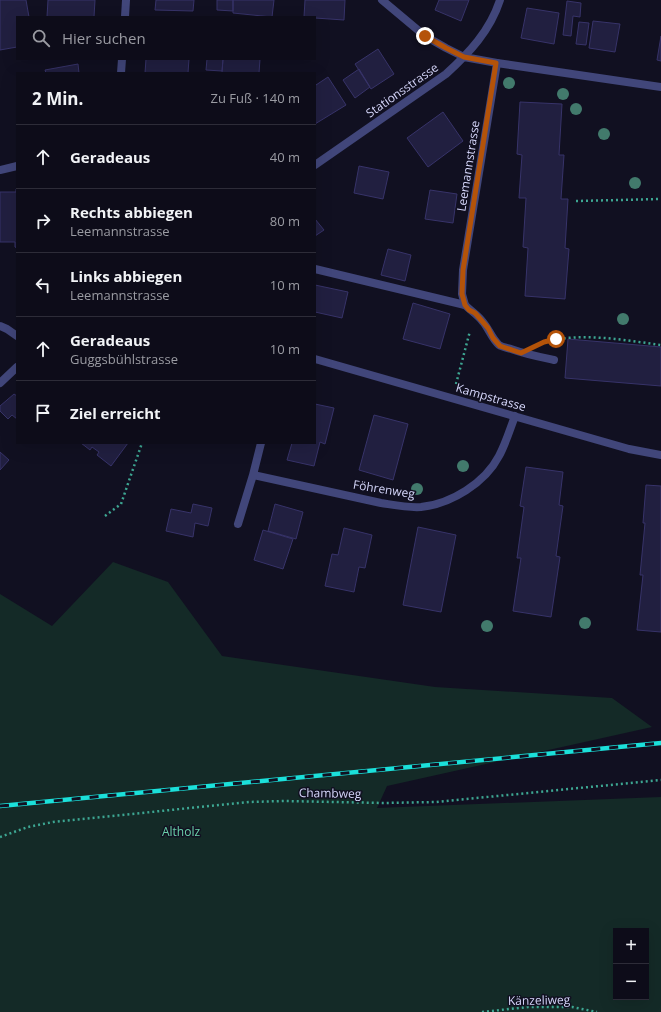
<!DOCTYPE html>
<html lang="de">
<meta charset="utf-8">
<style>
body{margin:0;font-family:"Open Sans",sans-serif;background:#1b1a26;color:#f1f3f6}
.controls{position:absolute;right:12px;bottom:12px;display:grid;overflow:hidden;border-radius:0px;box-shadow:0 4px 16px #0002}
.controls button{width:36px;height:36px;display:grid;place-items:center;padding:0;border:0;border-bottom:1px solid #2d2c38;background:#0d0c19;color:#f1f3f6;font:20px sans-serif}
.stop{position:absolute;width:12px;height:12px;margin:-9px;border:3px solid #b45309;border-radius:50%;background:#fff}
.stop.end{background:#b45309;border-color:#fff;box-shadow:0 1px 4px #0008}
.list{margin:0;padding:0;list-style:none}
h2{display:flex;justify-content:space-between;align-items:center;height:52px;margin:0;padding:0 16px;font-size:17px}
h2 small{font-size:13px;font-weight:400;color:#9a9ba2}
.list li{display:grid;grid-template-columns:26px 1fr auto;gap:12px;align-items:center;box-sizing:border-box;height:64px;padding:0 16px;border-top:1px solid #2d2c38}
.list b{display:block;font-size:15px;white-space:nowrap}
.list p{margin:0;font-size:13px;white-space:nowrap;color:#9a9ba2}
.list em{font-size:13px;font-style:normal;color:#9a9ba2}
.icon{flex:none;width:22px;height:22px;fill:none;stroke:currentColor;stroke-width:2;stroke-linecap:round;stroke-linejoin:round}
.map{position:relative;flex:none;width:661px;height:1012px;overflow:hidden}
.search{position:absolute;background:#0d0c19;box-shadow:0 4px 16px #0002;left:16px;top:16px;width:300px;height:44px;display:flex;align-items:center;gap:10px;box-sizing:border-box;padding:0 14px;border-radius:0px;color:#9a9ba2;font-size:15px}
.panel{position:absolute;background:#0d0c19;box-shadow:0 4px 16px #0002;left:16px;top:72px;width:300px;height:372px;border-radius:0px}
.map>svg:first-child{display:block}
.green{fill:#142a27;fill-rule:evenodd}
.building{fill:#211f40;stroke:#373369}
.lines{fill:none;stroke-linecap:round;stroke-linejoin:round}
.path{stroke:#3da692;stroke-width:2.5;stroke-dasharray:2 3;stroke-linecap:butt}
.lane{stroke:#41467a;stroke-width:8}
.street{stroke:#41467a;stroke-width:8}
.rail-casing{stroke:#1be0da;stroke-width:4.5}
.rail{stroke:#111021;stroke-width:3;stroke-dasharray:9;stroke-linecap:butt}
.tree{fill:#427a6c}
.route{stroke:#b45309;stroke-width:5}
.labels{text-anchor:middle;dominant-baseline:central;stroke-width:3;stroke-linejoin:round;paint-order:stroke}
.street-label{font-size:12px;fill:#d5d6fa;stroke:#111021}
.park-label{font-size:12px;fill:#6ad1aa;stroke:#111021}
</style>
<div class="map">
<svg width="661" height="1012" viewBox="0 0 661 1012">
<rect width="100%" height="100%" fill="#111021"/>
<path class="green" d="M 113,562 L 168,582 L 222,656 L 435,687 L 612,698 L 652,727 L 387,786 L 377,808 L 661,797 L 661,1012 L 0,1012 L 0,594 L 52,626 ZM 616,931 L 646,931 L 646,997 L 616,997 Z"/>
<path class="building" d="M 0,0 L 26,0 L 29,17 L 17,17 L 17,47 L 0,50 Z
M 48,0 L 95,0 L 94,17 L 47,17 Z
M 156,0 L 194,0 L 193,11 L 155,10 Z
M 217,0 L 233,0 L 233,11 L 217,10 Z
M 233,0 L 274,0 L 272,17 L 233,13 Z
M 305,0 L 345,0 L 344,20 L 315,18 L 315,17 L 304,17 Z
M 439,0 L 469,0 L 461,21 L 435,10 Z
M 567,1 L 581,3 L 580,17 L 573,16 L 571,36 L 563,35 Z
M 527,8 L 559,13 L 554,44 L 521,38 Z
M 593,21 L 620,24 L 615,52 L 589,48 Z
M 579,22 L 589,23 L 586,45 L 576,44 Z
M 661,36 L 661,61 L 657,60 Z
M 378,49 L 394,74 L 371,89 L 355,64 Z
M 146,59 L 189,59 L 188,73 L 145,73 Z
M 207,59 L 223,59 L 222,71 L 206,70 Z
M 223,59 L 260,59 L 259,73 L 222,73 Z
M 78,64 L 79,73 L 46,73 L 45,70 Z
M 359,69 L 370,87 L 355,98 L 343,80 Z
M 328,77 L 346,105 L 315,124 L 315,83 L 316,85 Z
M 520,102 L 562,104 L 559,155 L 564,155 L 561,199 L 568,199 L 565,248 L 569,249 L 565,299 L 525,296 L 528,248 L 523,247 L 526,198 L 519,198 L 522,155 L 517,154 Z
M 443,112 L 463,141 L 428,167 L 407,138 Z
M 359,166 L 389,172 L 383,199 L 354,193 Z
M 16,189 L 17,189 L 17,248 L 15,247 L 15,242 L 0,242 L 0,192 L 16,192 Z
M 430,190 L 457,194 L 453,223 L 425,219 Z
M 315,219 L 324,230 L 315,236 Z
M 388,249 L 411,255 L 405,281 L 381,275 Z
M 315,285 L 348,292 L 342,318 L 315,312 Z
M 413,303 L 450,314 L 440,349 L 403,339 Z
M 568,339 L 661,347 L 661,386 L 565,378 Z
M 14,394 L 17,396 L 17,419 L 12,415 L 8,419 L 0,411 L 0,406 Z
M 315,404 L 334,408 L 325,444 L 320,442 L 314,466 L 287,460 L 292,443 L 315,443 Z
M 374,415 L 408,424 L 393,480 L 359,470 Z
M 81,443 L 128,443 L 111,466 L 97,455 L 99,452 L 92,447 L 90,450 Z
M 0,452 L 9,460 L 0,470 Z
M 526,467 L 563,472 L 559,505 L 563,506 L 556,556 L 560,557 L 551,617 L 513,611 L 521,558 L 517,558 L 524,507 L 520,506 Z
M 646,485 L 661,486 L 661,632 L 637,630 L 643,575 L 640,575 L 645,523 L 643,523 Z
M 193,504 L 212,508 L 208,526 L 195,523 L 193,537 L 166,531 L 171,509 L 191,513 Z
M 275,504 L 303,512 L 296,539 L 268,531 Z
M 418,527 L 456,535 L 441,612 L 403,605 Z
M 344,528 L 372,535 L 365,568 L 359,567 L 354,592 L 325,586 L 332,554 L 338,555 Z
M 263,530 L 293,539 L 283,569 L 254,560 Z"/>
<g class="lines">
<path class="path" d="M 576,201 L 661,199
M 544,342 C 582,332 623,340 661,345
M 456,384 L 470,331
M 105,516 L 121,504 L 142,443
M 0,837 L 28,827 L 53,822 L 249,802 L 285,801 L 383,803 L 436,802 L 661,780
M 482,1012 L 528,1007 L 572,1007 L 597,1012"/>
<path class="lane" d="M 497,63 L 661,87
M 0,170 L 17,166
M 315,269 L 465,305 C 471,311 478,315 483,322 C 489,329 492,339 499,345 C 502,347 508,348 511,349 C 525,354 540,357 554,360"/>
<path class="street" d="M 382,0 L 425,36 L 446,48 L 464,57 L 497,63 L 463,270 L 462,294 L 465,305
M 125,17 L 126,0
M 121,73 L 122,59
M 315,165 L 446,74 C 469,53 490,31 500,0
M 0,326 L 7,329 L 17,336
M 315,359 L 629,449 L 661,455
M 0,383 L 17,367
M 253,475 L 261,443
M 238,524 L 253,475 L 381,503 C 394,505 408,508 421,507 C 451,504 485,483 499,456 C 506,443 510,429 515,416"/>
<g class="rail-casing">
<path id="rail" d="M 0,806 L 661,743"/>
</g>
<use href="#rail" class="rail"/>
</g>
<g class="tree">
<circle cx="509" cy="83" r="6"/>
<circle cx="563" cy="94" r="6"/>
<circle cx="576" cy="109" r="6"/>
<circle cx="604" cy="134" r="6"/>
<circle cx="635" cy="183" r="6"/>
<circle cx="623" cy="319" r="6"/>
<circle cx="463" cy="466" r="6"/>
<circle cx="417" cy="489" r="6"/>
<circle cx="585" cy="623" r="6"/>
<circle cx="487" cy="626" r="6"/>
</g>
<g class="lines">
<path class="route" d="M 425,36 L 446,48 L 464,57 L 496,63 L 463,270 L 462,294 L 465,305 L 469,310 L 475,313 L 482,321 L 488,328 L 493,338 L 500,346 L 521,353 L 544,342 L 556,339"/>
</g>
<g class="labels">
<g class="street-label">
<text transform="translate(402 90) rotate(-35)">Stationsstrasse</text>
<text transform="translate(468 166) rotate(-81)">Leemannstrasse</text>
<text transform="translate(491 397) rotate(16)">Kampstrasse</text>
<text transform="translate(384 489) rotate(9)">Föhrenweg</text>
<text transform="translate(330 793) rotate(1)">Chambweg</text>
<text transform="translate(539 1000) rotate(-1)">Känzeliweg</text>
</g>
<g class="park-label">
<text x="181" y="831">Altholz</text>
</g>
</g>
</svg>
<div class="controls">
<button>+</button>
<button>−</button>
</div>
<div class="stop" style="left:556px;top:339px"></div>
<div class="stop end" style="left:425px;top:36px"></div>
<div class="search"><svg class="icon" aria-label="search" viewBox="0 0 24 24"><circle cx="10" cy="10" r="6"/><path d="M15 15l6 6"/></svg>Hier suchen</div>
<section class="panel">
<h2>2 Min.<small>Zu Fuß · 140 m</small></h2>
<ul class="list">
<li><svg class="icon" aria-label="ahead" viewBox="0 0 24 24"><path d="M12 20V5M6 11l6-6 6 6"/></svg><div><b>Geradeaus</b></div><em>40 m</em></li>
<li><svg class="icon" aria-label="right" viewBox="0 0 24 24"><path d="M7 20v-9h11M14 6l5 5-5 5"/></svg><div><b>Rechts abbiegen</b><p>Leemannstrasse</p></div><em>80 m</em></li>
<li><svg class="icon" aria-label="left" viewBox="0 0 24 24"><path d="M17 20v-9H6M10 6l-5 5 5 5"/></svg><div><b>Links abbiegen</b><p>Leemannstrasse</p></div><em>10 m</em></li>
<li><svg class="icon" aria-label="ahead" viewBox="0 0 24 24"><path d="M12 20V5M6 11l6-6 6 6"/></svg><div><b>Geradeaus</b><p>Guggsbühlstrasse</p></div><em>10 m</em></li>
<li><svg class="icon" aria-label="arrive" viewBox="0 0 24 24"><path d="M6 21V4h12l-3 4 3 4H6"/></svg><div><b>Ziel erreicht</b></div></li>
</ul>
</section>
</div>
